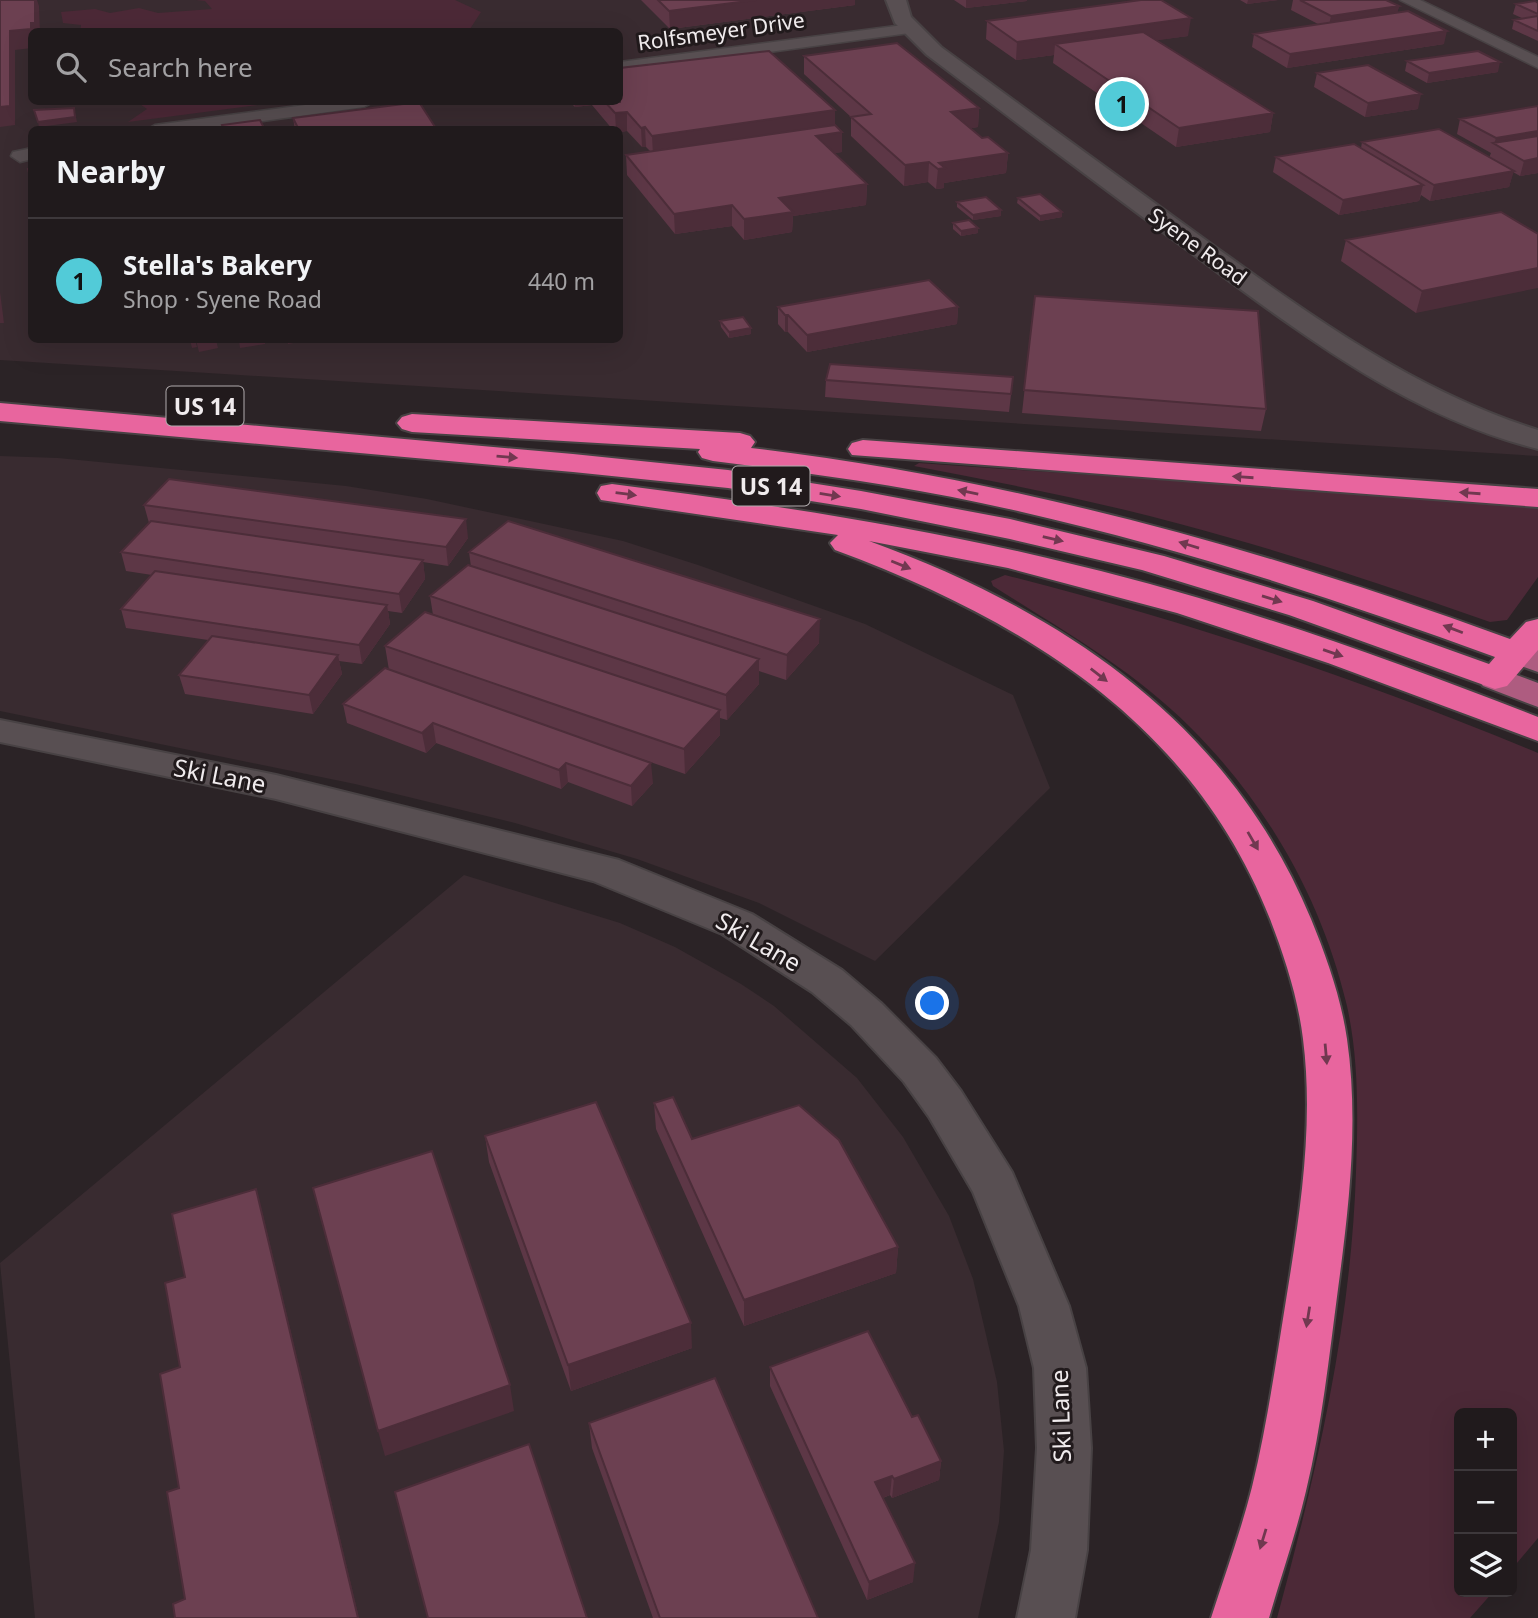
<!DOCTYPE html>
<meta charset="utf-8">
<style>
body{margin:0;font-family:"Noto Sans",sans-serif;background:#282325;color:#f1f3f6}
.controls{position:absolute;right:21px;bottom:21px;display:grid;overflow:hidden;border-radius:10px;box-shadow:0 7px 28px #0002}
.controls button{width:63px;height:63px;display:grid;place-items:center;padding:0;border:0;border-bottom:2px solid #3d383b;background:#201a1c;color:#f1f3f6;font:35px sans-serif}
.you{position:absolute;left:933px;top:1004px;width:24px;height:24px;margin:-18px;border:5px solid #fff;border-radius:50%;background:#1a73e8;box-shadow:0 0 0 10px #1a73e833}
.badge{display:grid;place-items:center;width:46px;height:46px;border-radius:50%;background:#52cbd8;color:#111;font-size:23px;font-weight:700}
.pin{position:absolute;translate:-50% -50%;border:4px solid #fff;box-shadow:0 2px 7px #0006}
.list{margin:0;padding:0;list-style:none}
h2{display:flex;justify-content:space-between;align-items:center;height:91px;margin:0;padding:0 28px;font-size:30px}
h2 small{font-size:23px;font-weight:400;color:#a2a1a3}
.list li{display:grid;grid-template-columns:46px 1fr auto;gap:21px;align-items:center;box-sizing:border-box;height:126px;padding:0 28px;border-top:2px solid #3d383b}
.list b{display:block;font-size:26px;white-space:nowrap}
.list p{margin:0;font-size:23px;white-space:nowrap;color:#a2a1a3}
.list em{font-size:23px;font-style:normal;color:#a2a1a3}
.icon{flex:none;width:38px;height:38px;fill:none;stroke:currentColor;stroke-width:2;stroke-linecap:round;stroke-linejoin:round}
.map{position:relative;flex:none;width:1538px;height:1618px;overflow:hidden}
.search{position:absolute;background:#201a1c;box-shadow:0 7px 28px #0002;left:28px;top:28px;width:595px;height:77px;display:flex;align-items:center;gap:18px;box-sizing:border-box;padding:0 24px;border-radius:10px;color:#a2a1a3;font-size:26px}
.panel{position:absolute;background:#201a1c;box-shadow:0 7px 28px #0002;left:28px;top:126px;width:595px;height:217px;border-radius:10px}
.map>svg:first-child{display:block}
.built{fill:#392b30;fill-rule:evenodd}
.green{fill:#4c2937}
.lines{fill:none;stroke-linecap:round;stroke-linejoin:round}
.street-casing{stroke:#484244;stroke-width:3}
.secondary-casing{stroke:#484244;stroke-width:4}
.primary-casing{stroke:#484244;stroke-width:4}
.highway-casing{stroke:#484244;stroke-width:4}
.street{fill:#584f52;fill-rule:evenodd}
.secondary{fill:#584f52;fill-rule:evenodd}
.primary{fill:#ae5c80;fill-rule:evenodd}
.highway{fill:#e8659e;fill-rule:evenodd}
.wall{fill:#5d3746}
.shaded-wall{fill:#4c2d39}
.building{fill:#6c4051;stroke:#4c2d39;stroke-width:2}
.oneway{fill:#713850}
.labels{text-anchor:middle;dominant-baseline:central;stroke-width:6;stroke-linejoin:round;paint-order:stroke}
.far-street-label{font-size:21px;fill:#f0ebed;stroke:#211a1c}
.shield{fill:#211a1c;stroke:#b2acae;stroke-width:2}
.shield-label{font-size:23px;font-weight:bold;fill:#f0ebed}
.street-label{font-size:24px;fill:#f0ebed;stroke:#211a1c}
</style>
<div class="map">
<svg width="1538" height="1618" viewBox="0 0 1538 1618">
<rect width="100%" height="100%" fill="#2b2326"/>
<path class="built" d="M 0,0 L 1538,0 L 1538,456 L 0,360 ZM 32,32 L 620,32 L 620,102 L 32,102 ZM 32,130 L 620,130 L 620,340 L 32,340 Z
M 0,456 L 58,458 L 346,486 L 427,499 L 623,541 L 698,565 L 865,624 L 1013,695 L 1050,788 L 875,961 L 759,903 L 637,859 L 515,823 L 355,784 L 0,711 Z
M 464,875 L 620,923 L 675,947 L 741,984 L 774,1006 L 857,1078 L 903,1137 L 949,1216 L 973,1279 L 997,1382 L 1004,1451 L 999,1522 L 978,1618 L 35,1618 L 0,1263 Z"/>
<path class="green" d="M 196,0 L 455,0 L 481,12 L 468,32 L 80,32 L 81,25 L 63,23 L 61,12 L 95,9 L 110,13 L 139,8 L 158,13 L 212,9 L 205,1 Z
M 137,102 L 281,102 L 128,122 L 147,109 Z
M 919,463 L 1538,506 L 1538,577 L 1507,620 L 1490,622 C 1388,586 1285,552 1180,524 C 1092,500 1003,483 914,466 Z
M 1005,575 C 1188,621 1364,681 1538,753 L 1538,1538 L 1512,1569 L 1512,1413 L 1459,1413 L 1459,1592 L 1493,1592 L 1470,1618 L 1277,1618 C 1317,1471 1351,1325 1356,1172 C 1358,1117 1359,1060 1347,1006 C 1322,900 1268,805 1191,728 C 1131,668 1063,631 993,586 L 991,581 Z"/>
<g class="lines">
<g class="street-casing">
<path id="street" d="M 1400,0 L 1420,0 L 1538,57 L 1538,68 Z
M 911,24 L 917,26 L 919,29 L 917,32 L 620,72 L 620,62 Z
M 328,102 L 373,102 L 364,107 L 199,130 L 146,130 L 155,125 Z
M 32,148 L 32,159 L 20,162 L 11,156 L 13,152 Z"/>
</g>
<g class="secondary-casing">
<path id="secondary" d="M 886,0 L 906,0 L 911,17 L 941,47 C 1028,111 1116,175 1203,238 C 1308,314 1413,391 1538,430 L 1538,449 C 1405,416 1294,328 1186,249 C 1099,185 1013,120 927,55 L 895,23 Z
M 0,720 L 276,775 L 619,860 L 752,914 L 842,970 L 881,1003 L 936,1058 L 961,1091 L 1012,1172 L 1069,1306 L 1086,1368 L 1091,1448 L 1087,1550 L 1075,1618 L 1017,1618 L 1031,1550 L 1037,1448 L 1034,1368 L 1019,1306 L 973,1192 L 929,1117 L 904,1082 L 851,1025 L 812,992 L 722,934 L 593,881 L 276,799 L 0,742 Z"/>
</g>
<g class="primary-casing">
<path id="primary" d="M 1516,643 L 1538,650 L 1538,672 L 1504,660 L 1499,653 L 1504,646 Z
M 1495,667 L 1538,683 L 1538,707 L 1483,686 L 1477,678 L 1483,670 Z"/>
</g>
<g class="highway-casing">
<path id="highway" d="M 0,403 L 573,454 L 728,470 L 861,491 L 1010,519 L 1164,556 L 1313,601 L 1489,664 L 1495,657 C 1340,600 1183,549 1022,512 C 920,488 817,474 713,461 L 702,458 L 698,452 L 700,449 L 412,432 L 402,429 L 397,423 L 402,417 L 412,414 L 740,433 L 750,436 L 755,442 L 751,448 C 1012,479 1264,549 1510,639 L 1526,622 L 1538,619 L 1538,650 L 1507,686 L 1495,689 L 1289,615 L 1142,570 L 1010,539 L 861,509 L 728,488 L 573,472 L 0,421 Z
M 863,440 L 1538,489 L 1538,507 L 852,455 L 848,449 L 852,443 Z
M 612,484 C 768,504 923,527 1076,565 C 1234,603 1387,658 1538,717 L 1538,741 L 1328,663 L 1177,613 L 1008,568 L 869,541 C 1062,611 1230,723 1311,919 C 1327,958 1341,998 1347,1039 C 1359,1122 1349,1207 1338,1289 C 1329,1357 1322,1425 1306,1491 C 1296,1534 1281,1576 1269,1618 L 1211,1618 C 1225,1574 1241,1531 1252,1487 C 1267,1425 1276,1362 1286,1300 C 1300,1214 1314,1125 1303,1039 C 1298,998 1285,958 1270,919 C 1193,723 1024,620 835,550 L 830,543 L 838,535 L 601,500 L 597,493 L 601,486 Z"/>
</g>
<use href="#street" class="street"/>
<use href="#secondary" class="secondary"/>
<use href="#primary" class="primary"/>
<use href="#highway" class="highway"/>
</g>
<path class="wall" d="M 641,0 L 855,0 L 855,5 L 670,29 Z
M 954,0 L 1027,0 L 1027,1 L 966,8 Z
M 1240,0 L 1278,0 L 1247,4 Z
M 1293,0 L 1386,0 L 1399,6 L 1397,13 L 1444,44 L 1287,68 L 1252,47 L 1254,34 L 1318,24 L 1291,10 Z
M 1538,3 L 1538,41 L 1512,29 L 1514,20 L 1524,19 L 1513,14 L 1516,4 Z
M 987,21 L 1188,36 L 1156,40 L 1273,113 L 1270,132 L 1176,147 L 1053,63 L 1054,55 L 1016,60 L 986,39 Z
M 804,56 L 979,108 L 978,127 L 971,128 L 982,138 L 1008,153 L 1006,173 L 944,183 L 944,188 L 936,189 L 928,182 L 904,186 L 851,136 L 851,117 L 804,74 Z
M 1407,61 L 1498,72 L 1427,83 L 1405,71 Z
M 1317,73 L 1418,109 L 1365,117 L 1314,87 Z
M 570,102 L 620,102 L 835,125 L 842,152 L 834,153 L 867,184 L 866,205 L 793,216 L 792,232 L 744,240 L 732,226 L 675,234 L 627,175 L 626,155 L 650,151 L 646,147 L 642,147 L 627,131 L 620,132 L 620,130 L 613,130 L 592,105 L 575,107 Z
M 1538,106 L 1538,173 L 1520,176 L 1513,172 L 1509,187 L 1430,201 L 1421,195 L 1419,201 L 1339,215 L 1273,172 L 1276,157 L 1361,148 L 1362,142 L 1489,158 L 1491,153 L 1457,134 L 1460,119 Z
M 293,118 L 437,130 L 295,130 Z
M 1018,198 L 1062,217 L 1040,221 L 1017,203 Z
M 957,202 L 1001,210 L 1001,216 L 973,220 L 957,207 Z
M 953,223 L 978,233 L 961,236 L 953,229 Z
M 1538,234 L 1416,313 L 1341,261 L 1346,240 Z
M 1035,296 L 1266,409 L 1261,431 L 1022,413 Z
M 778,307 L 958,307 L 957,324 L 807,352 L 788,332 L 785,332 L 778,324 Z
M 720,321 L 751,334 L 729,338 L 721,327 Z
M 1013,377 L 1009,412 L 825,397 L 826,380 Z
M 144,505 L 468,538 L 448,566 L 423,562 L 425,579 L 402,613 L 388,611 L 390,624 L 362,664 L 339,661 L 342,674 L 313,714 L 185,694 L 179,675 L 208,640 L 126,628 L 121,609 L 152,575 L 126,571 L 121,552 L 149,523 Z
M 469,552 L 819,643 L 786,680 L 759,671 L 759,684 L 727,720 L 720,718 L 720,735 L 685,774 L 546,726 L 653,783 L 632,806 L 568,782 L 561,789 L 436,743 L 426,753 L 347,723 L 343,704 L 389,670 L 385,646 L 433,615 L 430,596 L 471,567 Z
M 654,1103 L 692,1139 L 898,1247 L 896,1273 L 744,1326 L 656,1129 Z
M 485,1136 L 692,1348 L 571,1391 L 489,1162 Z
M 770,1367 L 912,1417 L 941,1461 L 939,1480 L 892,1498 L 890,1495 L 883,1498 L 913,1582 L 867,1600 L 770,1386 Z
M 589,1423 L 818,1618 L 653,1618 L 592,1448 Z"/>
<path class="shaded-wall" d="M 35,0 L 37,0 L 39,6 L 40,32 L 32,32 L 32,48 L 15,50 L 15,125 L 0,127 L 0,130 L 0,107 L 10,31 L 31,23 Z
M 756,0 L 855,0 L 855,5 L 670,29 L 669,11 Z
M 966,0 L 1027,0 L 1027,1 L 966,8 Z
M 1248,0 L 1278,0 L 1247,4 Z
M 1399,6 L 1396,20 L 1328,30 L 1331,16 Z
M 1191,18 L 1188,36 L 1067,53 L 1055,44 L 1054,55 L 1016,60 L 1017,42 Z
M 1447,31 L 1444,44 L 1287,68 L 1290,54 Z
M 1500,62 L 1498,72 L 1427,83 L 1429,73 Z
M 1421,94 L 1418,109 L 1365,117 L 1368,103 Z
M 574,102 L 592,102 L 592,105 L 575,107 Z
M 74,108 L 77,122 L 39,127 L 38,122 Z
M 979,108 L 978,127 L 950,132 L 951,112 Z
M 835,110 L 835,129 L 653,155 L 652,136 Z
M 627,112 L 627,131 L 620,132 L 620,130 L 616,130 L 615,113 Z
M 1273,113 L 1270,132 L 1176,147 L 1179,128 Z
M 645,127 L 646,147 L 642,147 L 641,128 Z
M 1538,131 L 1538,145 L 1494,144 L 1496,138 Z
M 842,132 L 842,152 L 816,156 L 816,136 Z
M 1008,153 L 1006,173 L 944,183 L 944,188 L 936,189 L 938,169 L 939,163 Z
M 1538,158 L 1538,173 L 1520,176 L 1524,161 Z
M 929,162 L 928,182 L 904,186 L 905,165 Z
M 1514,171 L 1509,187 L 1430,201 L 1434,185 Z
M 867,184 L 866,205 L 793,216 L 792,232 L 744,240 L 744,219 L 779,198 Z
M 1423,185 L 1419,201 L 1339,215 L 1343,200 Z
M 732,205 L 732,226 L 675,234 L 674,214 Z
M 1001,210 L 1001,216 L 973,220 L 973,215 Z
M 1062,212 L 1062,217 L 1040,221 L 1040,216 Z
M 978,228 L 978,233 L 961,236 L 961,231 Z
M 1538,268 L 1538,288 L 1416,313 L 1422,291 Z
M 0,292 L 4,323 L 0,323 Z
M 958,307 L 957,324 L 807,352 L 807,335 Z
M 785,315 L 788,315 L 788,332 L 785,332 Z
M 751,328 L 751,334 L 729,338 L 729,332 Z
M 190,340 L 195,340 L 197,347 L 192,348 Z
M 196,340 L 216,340 L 218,348 L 199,352 Z
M 239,340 L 265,340 L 265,344 L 240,348 Z
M 287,340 L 310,340 L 288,344 Z
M 466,519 L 468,538 L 448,566 L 446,547 Z
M 423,560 L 425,579 L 402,613 L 399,594 Z
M 387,605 L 390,624 L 362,664 L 359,645 Z
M 820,619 L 819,643 L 786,680 L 787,655 Z
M 338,655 L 342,674 L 313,714 L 309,695 Z
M 759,659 L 759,684 L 727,720 L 726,695 Z
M 720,710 L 720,735 L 685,774 L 684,749 Z
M 433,723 L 436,743 L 426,753 L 422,733 Z
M 566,763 L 568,782 L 561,789 L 559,770 Z
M 651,763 L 653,783 L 632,806 L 631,786 Z
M 256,1189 L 263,1215 L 359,1618 L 358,1618 Z
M 898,1247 L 896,1273 L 744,1326 L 744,1300 Z
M 691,1323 L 692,1348 L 571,1391 L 568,1365 Z
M 510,1385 L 514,1411 L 385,1456 L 378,1431 Z
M 941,1461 L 939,1480 L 892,1498 L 894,1479 Z
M 892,1476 L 890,1495 L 874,1501 L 875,1482 Z
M 915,1563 L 913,1582 L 867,1600 L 869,1582 Z"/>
<path class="building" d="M 0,0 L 35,0 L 35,23 L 31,23 L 31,29 L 10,31 L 10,106 L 0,107 Z
M 658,0 L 756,0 L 669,11 Z
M 1141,0 L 1161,0 L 1191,18 L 1017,42 L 987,21 Z
M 1300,0 L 1386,0 L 1399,6 L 1331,16 Z
M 1535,1 L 1538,3 L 1538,14 L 1516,4 Z
M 1408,11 L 1447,31 L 1290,54 L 1254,34 Z
M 1538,16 L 1538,31 L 1514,20 Z
M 1143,32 L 1273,113 L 1179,128 L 1055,44 Z
M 897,43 L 979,108 L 951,112 L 982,138 L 988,137 L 1008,153 L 939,163 L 945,168 L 938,169 L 929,162 L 905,165 L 851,117 L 871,114 L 804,56 Z
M 769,51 L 835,110 L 652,136 L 645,127 L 641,128 L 627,112 L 615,113 L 605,102 L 620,102 L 620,68 Z
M 1478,51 L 1500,62 L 1429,73 L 1407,61 Z
M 1368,65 L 1421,94 L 1368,103 L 1317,73 Z
M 419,102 L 437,130 L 299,130 L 293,118 Z
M 1538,106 L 1538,131 L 1496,138 L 1460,119 Z
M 74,108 L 75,117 L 38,122 L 34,110 Z
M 260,120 L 265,130 L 224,130 L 222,125 Z
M 835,125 L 842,132 L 816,136 L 867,184 L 779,198 L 793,212 L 744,219 L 732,205 L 674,214 L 626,155 Z
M 1439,129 L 1514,171 L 1434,185 L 1362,142 Z
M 1538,136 L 1538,158 L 1524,161 L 1493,143 Z
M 1354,144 L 1423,185 L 1343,200 L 1276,157 Z
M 32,168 L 32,184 L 28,169 Z
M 1040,194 L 1062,212 L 1040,216 L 1018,198 Z
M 986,197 L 1001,210 L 973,215 L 957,202 Z
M 1501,212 L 1538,234 L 1538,268 L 1422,291 L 1346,240 Z
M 969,220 L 978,228 L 961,231 L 953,223 Z
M 929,280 L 958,307 L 807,335 L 788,315 L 785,315 L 778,307 Z
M 1035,296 L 1258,311 L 1266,409 L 1024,390 Z
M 743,317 L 751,328 L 729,332 L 720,321 Z
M 830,364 L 1013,377 L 1011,394 L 826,380 Z
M 169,479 L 466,519 L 446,547 L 144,505 Z
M 151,521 L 423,560 L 399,594 L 121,552 Z
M 508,521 L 820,619 L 787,655 L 469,552 Z
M 468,565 L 759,659 L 726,695 L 430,596 Z
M 155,571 L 387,605 L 359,645 L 121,609 Z
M 425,612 L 720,710 L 684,749 L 385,646 Z
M 212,636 L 338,655 L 309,695 L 179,675 Z
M 385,668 L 651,763 L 631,786 L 566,763 L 559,770 L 433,723 L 422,733 L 343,704 Z
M 673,1097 L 692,1139 L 799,1105 L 839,1140 L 898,1247 L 744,1300 L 654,1103 Z
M 596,1102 L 691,1323 L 568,1365 L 485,1136 Z
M 432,1151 L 510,1385 L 378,1431 L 313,1188 Z
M 256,1189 L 358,1618 L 175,1618 L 173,1604 L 185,1599 L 167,1492 L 179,1488 L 160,1374 L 180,1367 L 165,1283 L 185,1277 L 172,1214 Z
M 868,1331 L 912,1417 L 918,1415 L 941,1461 L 894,1479 L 892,1476 L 875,1482 L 915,1563 L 869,1582 L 770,1367 Z
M 715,1378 L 818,1618 L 660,1618 L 589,1423 Z
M 529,1444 L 587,1618 L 428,1618 L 395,1492 Z"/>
<defs><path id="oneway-solid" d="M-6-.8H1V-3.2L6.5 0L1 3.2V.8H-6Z" transform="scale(1.75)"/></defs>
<g class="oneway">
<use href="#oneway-solid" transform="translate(507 457) rotate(5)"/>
<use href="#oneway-solid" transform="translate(1243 477) rotate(-176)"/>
<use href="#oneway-solid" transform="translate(968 492) rotate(-168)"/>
<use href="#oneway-solid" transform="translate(1470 493) rotate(-176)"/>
<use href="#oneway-solid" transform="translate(626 494) rotate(7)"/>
<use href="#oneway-solid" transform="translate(830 495) rotate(9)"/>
<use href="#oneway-solid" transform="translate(1053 539) rotate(13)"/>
<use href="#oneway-solid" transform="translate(1189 545) rotate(-163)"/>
<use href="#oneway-solid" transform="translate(901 565) rotate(22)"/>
<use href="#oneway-solid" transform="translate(1272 599) rotate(17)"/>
<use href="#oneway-solid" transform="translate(1453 629) rotate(-159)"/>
<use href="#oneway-solid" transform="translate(1333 653) rotate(19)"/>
<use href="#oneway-solid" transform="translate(1099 675) rotate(38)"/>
<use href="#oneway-solid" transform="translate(1253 841) rotate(60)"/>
<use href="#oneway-solid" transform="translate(1326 1054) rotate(85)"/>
<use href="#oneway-solid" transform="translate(1308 1317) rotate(99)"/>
<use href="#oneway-solid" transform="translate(1263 1539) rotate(107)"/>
</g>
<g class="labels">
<g class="far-street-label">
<text transform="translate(721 31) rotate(-8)">Rolfsmeyer Drive</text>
<text transform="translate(1198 246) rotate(36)">Syene Road</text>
</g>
<g class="shield">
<rect x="166.5" y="386.5" width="77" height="39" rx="5"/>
<rect x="732.5" y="466.5" width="77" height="39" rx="5"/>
</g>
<g class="shield-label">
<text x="205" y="406">US 14</text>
<text x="771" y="486">US 14</text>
</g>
<g class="street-label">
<text transform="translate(220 775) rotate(11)">Ski Lane</text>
<text transform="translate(759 941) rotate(30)">Ski Lane</text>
<text transform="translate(1060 1416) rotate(-92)">Ski Lane</text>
</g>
</g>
</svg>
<div class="controls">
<button>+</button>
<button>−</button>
<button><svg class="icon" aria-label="layers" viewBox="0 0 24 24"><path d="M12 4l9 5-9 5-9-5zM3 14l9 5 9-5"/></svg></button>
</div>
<div class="you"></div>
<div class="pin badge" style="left:1122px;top:104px">1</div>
<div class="search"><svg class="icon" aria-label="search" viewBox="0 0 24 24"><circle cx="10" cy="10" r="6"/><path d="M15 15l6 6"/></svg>Search here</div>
<section class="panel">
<h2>Nearby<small></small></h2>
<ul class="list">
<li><span class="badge">1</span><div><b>Stella's Bakery</b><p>Shop · Syene Road</p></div><em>440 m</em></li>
</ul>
</section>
</div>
